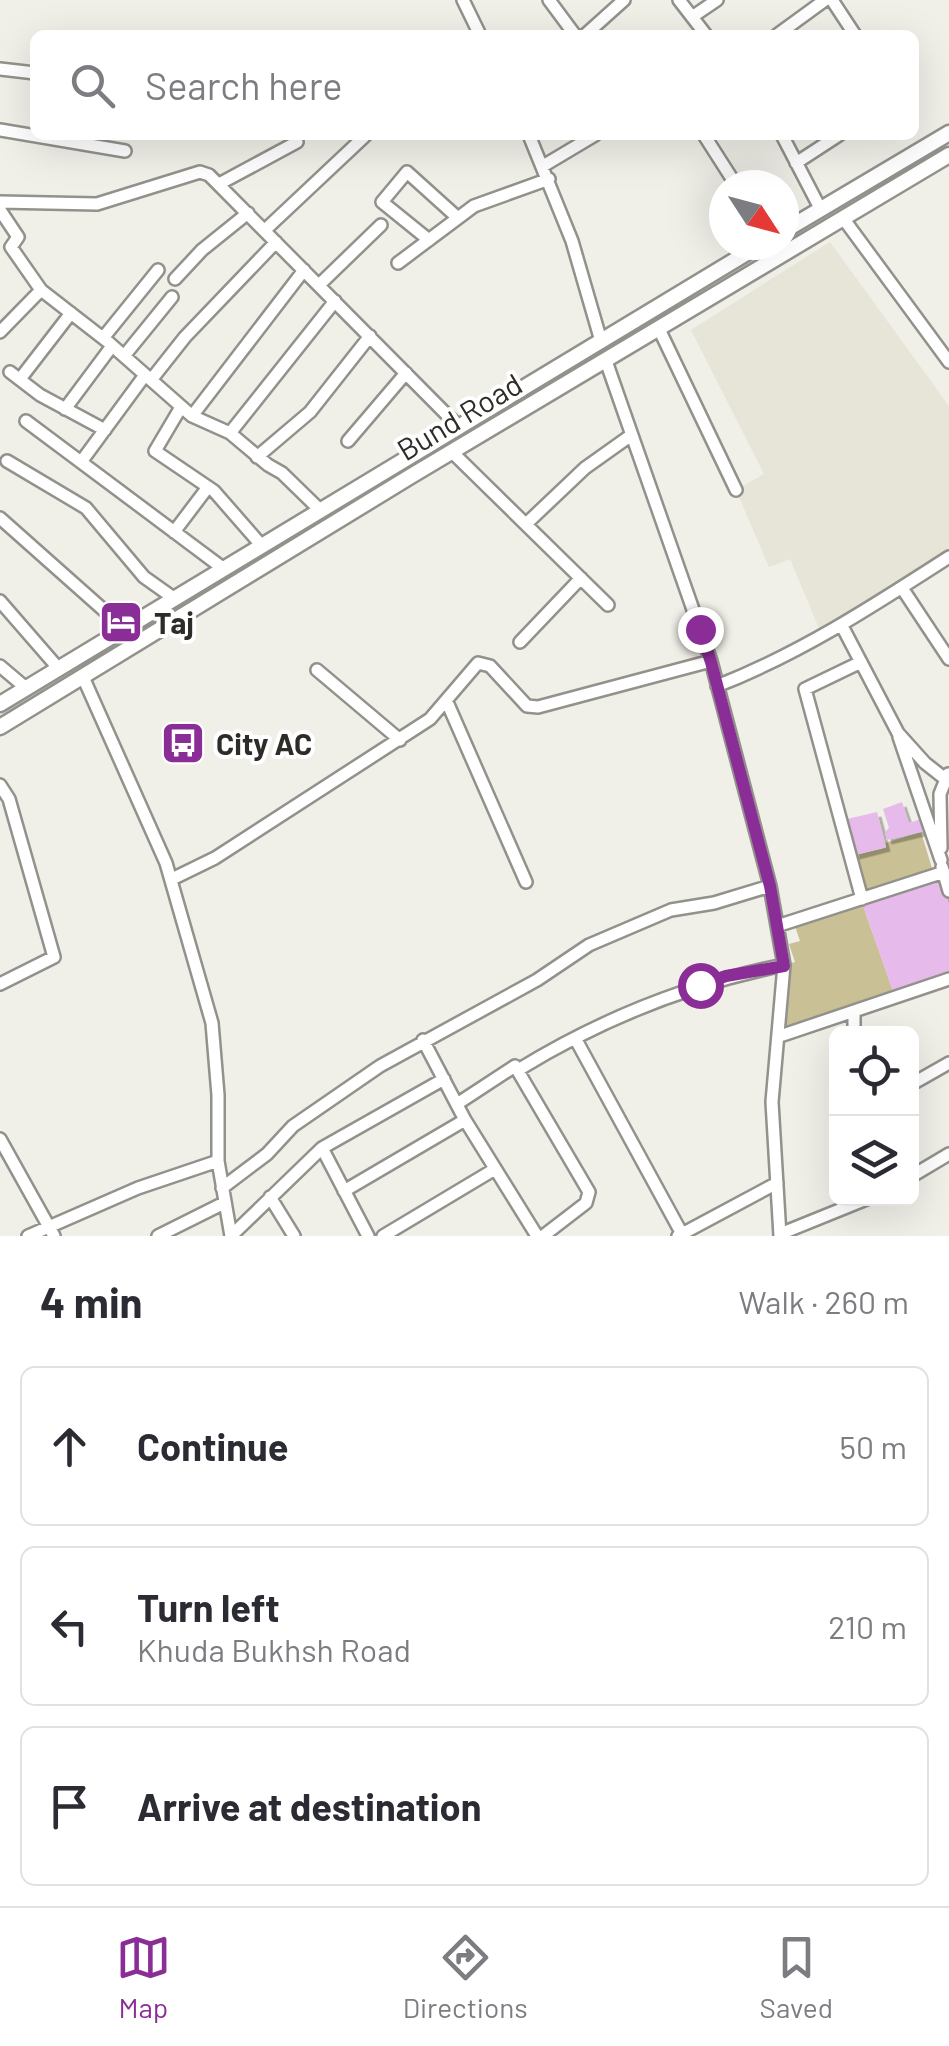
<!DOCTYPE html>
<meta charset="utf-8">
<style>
body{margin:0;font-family:Barlow,sans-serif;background:#f2f2f3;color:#2b2b33}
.controls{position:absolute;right:30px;bottom:30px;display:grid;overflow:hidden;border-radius:15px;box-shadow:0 10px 40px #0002}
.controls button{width:90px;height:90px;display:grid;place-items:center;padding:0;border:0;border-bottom:2px solid #e1e1e2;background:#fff;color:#2b2b33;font:50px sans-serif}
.compass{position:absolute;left:709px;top:170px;width:90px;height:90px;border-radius:50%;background:#fff;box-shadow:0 10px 40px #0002;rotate:126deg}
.stop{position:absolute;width:30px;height:30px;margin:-22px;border:8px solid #8b2d97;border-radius:50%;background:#fff}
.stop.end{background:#8b2d97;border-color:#fff;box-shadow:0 2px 10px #0008}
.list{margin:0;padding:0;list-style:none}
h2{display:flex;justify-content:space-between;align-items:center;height:130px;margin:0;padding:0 40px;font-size:42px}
h2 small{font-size:32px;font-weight:400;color:#7c7c81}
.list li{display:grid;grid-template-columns:65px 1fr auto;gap:30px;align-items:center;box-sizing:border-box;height:160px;margin:0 20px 20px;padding:0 20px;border:2px solid #e1e1e2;border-radius:15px}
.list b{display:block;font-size:38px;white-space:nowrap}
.list p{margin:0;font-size:32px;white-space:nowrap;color:#7c7c81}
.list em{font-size:32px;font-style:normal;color:#7c7c81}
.icon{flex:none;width:55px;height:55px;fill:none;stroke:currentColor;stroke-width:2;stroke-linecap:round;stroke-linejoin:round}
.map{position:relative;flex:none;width:949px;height:1236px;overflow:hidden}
.search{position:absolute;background:#fff;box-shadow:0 10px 40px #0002;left:30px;right:30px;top:30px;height:110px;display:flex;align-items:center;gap:25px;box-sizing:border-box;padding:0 35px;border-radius:15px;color:#7c7c81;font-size:38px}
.sheet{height:670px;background:#fff}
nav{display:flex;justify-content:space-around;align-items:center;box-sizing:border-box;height:140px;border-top:2px solid #e1e1e2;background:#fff;font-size:28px;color:#7c7c81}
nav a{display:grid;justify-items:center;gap:5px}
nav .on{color:#8b2d97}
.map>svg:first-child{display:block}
.built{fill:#e7e5d7}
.green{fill:#c9c096}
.building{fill:#e6baeb;filter:url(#shadow)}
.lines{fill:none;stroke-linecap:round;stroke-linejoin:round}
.minor-casing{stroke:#92918b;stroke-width:16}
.major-casing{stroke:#92918b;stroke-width:19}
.minor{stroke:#fff;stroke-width:11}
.major{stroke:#fff;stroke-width:14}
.route{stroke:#8b2d97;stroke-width:12}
.labels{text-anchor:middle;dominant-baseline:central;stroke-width:8;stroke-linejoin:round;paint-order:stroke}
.street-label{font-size:30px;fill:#2c2c29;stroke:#fff}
.poi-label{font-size:30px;font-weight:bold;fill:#2c2c29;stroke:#fff;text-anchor:start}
</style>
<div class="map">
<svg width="949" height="1236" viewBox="0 0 949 1236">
<defs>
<filter id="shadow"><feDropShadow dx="4.5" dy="4.5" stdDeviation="0" flood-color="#0004"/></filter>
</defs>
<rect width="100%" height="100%" fill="#f0efe8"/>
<path class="built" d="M 830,242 L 949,406 L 949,557 L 823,638 L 790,559 L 769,567 L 736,490 L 764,474 L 691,330 Z"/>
<path class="green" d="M 921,832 L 932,868 L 865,890 L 855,855 L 886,848 L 885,843 Z
M 861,900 L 893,991 L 779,1031 L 784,965 L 795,962 L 789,944 L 800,941 L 795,926 Z"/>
<path class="building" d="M 902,802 L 909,823 L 921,819 L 925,831 L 887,840 L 885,832 L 889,828 L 883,809 Z
M 877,812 L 886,847 L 855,855 L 850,829 L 846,830 L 843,820 Z
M 940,878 L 949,905 L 949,972 L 893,991 L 861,900 L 877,899 Z"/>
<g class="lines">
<g class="minor-casing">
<path id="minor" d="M 463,0 L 480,35
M 549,0 L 575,35
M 679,0 L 706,35
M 832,0 L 855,35
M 692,17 L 717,0
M 585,35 L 624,0
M 777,35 L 825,0
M 0,69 L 35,73
M 0,130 L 125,151
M 529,135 L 572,241 L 601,341
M 704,135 L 736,185
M 782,135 L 821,210
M 796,163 L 839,135
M 543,166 L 595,135
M 219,184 L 297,142
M 0,202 L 97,204 L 200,172 L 209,175 L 459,427
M 0,210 L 18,237 L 11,247 L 41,290 L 108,342 L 192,416 L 230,433 L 268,465 L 282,473 L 321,511
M 843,218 L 949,362
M 265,230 L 366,135
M 429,240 L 382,202 L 407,172 L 458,218
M 398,263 L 474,206 L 549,179
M 175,279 L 202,250 L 248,213
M 319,285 L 381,225
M 659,329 L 736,490
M 0,332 L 41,290
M 103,338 L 158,270
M 124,356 L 172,297
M 606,361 L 711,661 L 770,886 L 784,965 L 772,1102 L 780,1236
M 10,372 L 40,395 L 105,430
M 20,379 L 71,313
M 151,380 L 185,337 L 276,242
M 181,407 L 155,451 L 214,491 L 262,546
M 65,409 L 112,346
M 192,416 L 304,270
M 26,421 L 224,569
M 230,433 L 335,301
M 348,441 L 406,373
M 452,452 L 608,605
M 257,457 L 310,412 L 370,336
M 7,461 L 86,508 L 144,577 L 175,599
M 81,462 L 145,375
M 0,518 L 125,629
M 526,524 L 585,468 L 630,436
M 174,532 L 208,487
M 902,588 L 949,659
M 0,601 L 59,669
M 842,626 L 898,733 L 925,763 L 944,778
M 520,642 L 581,578
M 861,662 L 805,689 L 862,899
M 0,666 L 26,688
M 317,670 L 400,740
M 83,677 L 166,863 L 212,1023 L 218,1095 L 218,1161 L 231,1236
M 717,686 C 801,653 873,606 949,557
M 447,702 L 526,882
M 899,737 L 941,860
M 0,785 L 9,799 L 54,957 L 0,984
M 941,848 L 940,794 L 948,774
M 942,867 L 949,891
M 172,879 L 215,858 L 430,719 L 478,663 L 490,666 L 527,706 L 538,707 L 711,661
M 777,926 L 944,872
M 854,1034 L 854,1012
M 783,1035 L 949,979
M 575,1038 L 682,1234
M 423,1040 L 465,1120 L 537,1236
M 518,1070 C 601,1019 688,984 784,965
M 912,1084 L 949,1063
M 457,1104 L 515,1066 L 589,1192 L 586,1203 L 543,1236
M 0,1139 L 54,1236
M 322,1148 L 368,1236
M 912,1176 L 949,1154
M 222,1188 L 267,1154 L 293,1126 L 380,1066 L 537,980 L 589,945 L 671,910 L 714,903 L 770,886
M 344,1191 L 465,1120
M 270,1197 L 294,1236
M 780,1234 L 869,1198
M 28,1236 L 138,1188 L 218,1161
M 158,1236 L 224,1203
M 231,1236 L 322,1148 L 444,1079
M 383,1236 L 495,1169
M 678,1236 L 777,1183"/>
</g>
<g class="major-casing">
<path id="major" d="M 784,231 L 949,133
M 0,704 L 760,245
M 0,727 L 411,476 L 949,155"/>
</g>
<use href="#minor" class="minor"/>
<use href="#major" class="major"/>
</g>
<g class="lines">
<path class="route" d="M 700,629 L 711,662 L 770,886 L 784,966 L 726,976 L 700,985"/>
</g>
<defs>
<g id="hotel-square" transform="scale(2.25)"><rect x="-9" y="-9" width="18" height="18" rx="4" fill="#8b2d97" stroke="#fff"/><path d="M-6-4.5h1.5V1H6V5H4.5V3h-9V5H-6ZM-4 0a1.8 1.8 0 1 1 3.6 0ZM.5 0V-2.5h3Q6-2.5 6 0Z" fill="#fff"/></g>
<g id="bus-square" transform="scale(2.25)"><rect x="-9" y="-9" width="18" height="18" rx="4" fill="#8b2d97" stroke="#fff"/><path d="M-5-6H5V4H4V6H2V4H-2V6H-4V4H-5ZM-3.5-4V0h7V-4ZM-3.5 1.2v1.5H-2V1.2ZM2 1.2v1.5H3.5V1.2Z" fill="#fff"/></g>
</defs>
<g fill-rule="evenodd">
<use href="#hotel-square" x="121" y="622"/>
<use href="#bus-square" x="183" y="743"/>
</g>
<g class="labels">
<g class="street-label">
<text transform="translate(459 416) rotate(-31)">Bund Road</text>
</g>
<g class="poi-label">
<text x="154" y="622">Taj</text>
<text x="216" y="743">City AC</text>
</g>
</g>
</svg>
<div class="controls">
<button><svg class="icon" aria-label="locate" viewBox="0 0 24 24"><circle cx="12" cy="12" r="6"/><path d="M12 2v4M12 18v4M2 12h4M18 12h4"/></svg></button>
<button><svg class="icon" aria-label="layers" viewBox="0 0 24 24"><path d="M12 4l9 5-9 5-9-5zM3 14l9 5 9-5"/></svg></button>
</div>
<svg class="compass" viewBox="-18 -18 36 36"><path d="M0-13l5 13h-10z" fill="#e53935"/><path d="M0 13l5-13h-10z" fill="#7c7c81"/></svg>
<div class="stop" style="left:700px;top:985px"></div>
<div class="stop end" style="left:700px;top:629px"></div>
<div class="search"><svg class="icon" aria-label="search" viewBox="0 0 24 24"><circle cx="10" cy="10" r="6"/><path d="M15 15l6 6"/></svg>Search here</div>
</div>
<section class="sheet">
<h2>4 min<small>Walk · 260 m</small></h2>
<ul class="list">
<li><svg class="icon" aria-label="ahead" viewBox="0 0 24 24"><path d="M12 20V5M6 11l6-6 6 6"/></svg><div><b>Continue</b></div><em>50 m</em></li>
<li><svg class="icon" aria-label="left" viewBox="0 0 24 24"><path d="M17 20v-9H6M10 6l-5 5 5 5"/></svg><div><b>Turn left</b><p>Khuda Bukhsh Road</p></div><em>210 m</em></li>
<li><svg class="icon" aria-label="arrive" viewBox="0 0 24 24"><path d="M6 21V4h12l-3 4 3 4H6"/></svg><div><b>Arrive at destination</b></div></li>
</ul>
</section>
<nav>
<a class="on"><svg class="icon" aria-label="map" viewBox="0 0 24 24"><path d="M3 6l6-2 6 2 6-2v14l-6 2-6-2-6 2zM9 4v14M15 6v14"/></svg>Map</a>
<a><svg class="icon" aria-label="directions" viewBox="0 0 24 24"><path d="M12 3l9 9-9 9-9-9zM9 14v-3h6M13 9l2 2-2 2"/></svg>Directions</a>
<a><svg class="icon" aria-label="saved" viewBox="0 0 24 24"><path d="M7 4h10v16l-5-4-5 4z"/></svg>Saved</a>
</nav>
